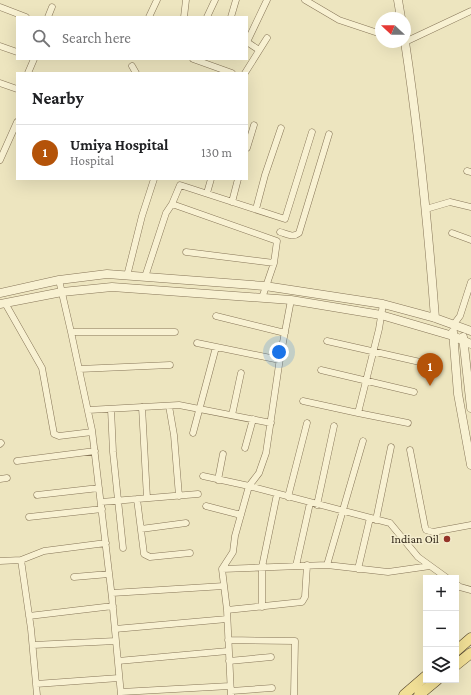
<!DOCTYPE html>
<meta charset="utf-8">
<style>
body{margin:0;font-family:"Crimson Pro",serif;background:#f2f2f2;color:#202124}
.controls{position:absolute;right:12px;bottom:12px;display:grid;overflow:hidden;border-radius:0px;box-shadow:0 4px 16px #0002}
.controls button{width:36px;height:36px;display:grid;place-items:center;padding:0;border:0;border-bottom:1px solid #e0e0e0;background:#fff;color:#202124;font:20px sans-serif}
.compass{position:absolute;left:375px;top:12px;width:36px;height:36px;border-radius:50%;background:#fff;box-shadow:0 4px 16px #0002;rotate:292deg}
.you{position:absolute;left:279px;top:352px;width:14px;height:14px;margin:-10px;border:3px solid #fff;border-radius:50%;background:#1a73e8;box-shadow:0 0 0 6px #1a73e833}
.badge{display:grid;place-items:center;width:26px;height:26px;border-radius:50%;background:#b45309;color:#fff;font-size:13px;font-weight:700}
.pin{position:absolute;translate:-50% -33px;filter:drop-shadow(0 1px 2px #0008)}
.pin::after{content:'';position:absolute;top:21px;width:14px;height:12px;background:inherit;clip-path:polygon(0 0,100% 0,50% 100%)}
.list{margin:0;padding:0;list-style:none}
h2{display:flex;justify-content:space-between;align-items:center;height:52px;margin:0;padding:0 16px;font-size:17px}
h2 small{font-size:13px;font-weight:400;color:#757577}
.list li{display:grid;grid-template-columns:26px 1fr auto;gap:12px;align-items:center;box-sizing:border-box;height:56px;padding:0 16px;border-top:1px solid #e0e0e0}
.list b{display:block;font-size:15px;white-space:nowrap}
.list p{margin:0;font-size:13px;white-space:nowrap;color:#757577}
.list em{font-size:13px;font-style:normal;color:#757577}
.icon{flex:none;width:22px;height:22px;fill:none;stroke:currentColor;stroke-width:2;stroke-linecap:round;stroke-linejoin:round}
.map{position:relative;flex:none;width:471px;height:695px;overflow:hidden}
.search{position:absolute;background:#fff;box-shadow:0 4px 16px #0002;left:16px;top:16px;width:232px;height:44px;display:flex;align-items:center;gap:10px;box-sizing:border-box;padding:0 14px;border-radius:0px;color:#757577;font-size:15px}
.panel{position:absolute;background:#fff;box-shadow:0 4px 16px #0002;left:16px;top:72px;width:232px;height:108px;border-radius:0px}
.map>svg:first-child{display:block}
.lines{fill:none;stroke-linecap:round;stroke-linejoin:round}
.minor-casing{stroke:#867558;stroke-width:7}
.tertiary-casing{stroke:#867558;stroke-width:9}
.primary-casing{stroke:#53432c;stroke-width:11}
.minor{stroke:#f8f1d2;stroke-width:6}
.tertiary{stroke:#f8f1d2;stroke-width:8}
.primary{stroke:#f1df96;stroke-width:10}
.poi-dot{fill:#943428;stroke:#f5eecf;stroke-width:1.5}
.labels{text-anchor:middle;dominant-baseline:central;stroke-width:3;stroke-linejoin:round;paint-order:stroke}
.poi-label{font-size:12px;fill:#352b1c;stroke:#f5eecf;text-anchor:end}
</style>
<div class="map">
<svg width="471" height="695" viewBox="0 0 471 695">
<rect width="100%" height="100%" fill="#ede5bf"/>
<g class="lines">
<g class="minor-casing">
<path id="minor" d="M 305,0 L 339,20 L 381,34
M 0,7 L 26,17
M 48,17 L 52,7
M 149,17 L 157,0
M 184,17 L 186,0
M 207,17 L 215,0
M 231,17 L 236,0
M 247,42 L 267,0
M 247,42 L 259,50
M 405,42 L 471,11
M 0,46 L 17,52
M 193,59 L 232,73
M 132,66 L 136,73
M 28,73 L 34,59
M 245,73 L 267,38
M 0,83 L 17,89
M 247,148 L 254,125
M 0,160 L 17,122
M 467,171 L 471,172
M 207,193 L 211,179
M 232,202 L 238,179
M 256,209 L 265,175 L 281,128
M 426,209 L 450,202 L 471,207
M 280,232 C 287,234 293,238 299,233 L 329,134
M 452,233 L 471,240
M 186,252 L 274,263
M 127,276 L 142,216 L 154,179
M 145,277 L 166,213 L 172,204
M 59,280 L 71,332 L 92,430 L 112,598 L 121,695
M 262,298 L 274,263 L 277,241 L 172,204 L 180,185 L 285,219 L 312,132
M 5,303 L 42,368 L 54,434 L 59,436 L 92,432
M 216,316 L 285,333
M 454,324 L 460,316 L 471,282
M 71,332 L 175,332
M 327,341 L 420,362
M 197,343 L 280,360
M 79,369 L 170,365
M 321,370 L 414,392
M 303,401 L 358,413 L 379,329 L 383,304
M 169,406 L 174,435 L 179,496
M 142,407 L 147,498
M 111,409 L 113,452 L 123,548
M 88,410 L 179,405 L 271,423
M 358,413 L 408,423
M 232,415 L 241,373
M 193,433 L 216,347
M 0,444 L 1,443
M 245,448 L 253,419
M 410,450 L 425,527 L 426,530 L 433,532 L 471,525
M 17,461 L 95,451
M 203,476 L 249,486 L 390,523 L 418,557 L 447,578
M 0,479 L 7,478
M 218,480 L 223,454
M 37,495 L 99,488
M 288,497 L 307,423
M 137,499 L 144,554 L 150,557 L 190,553
M 101,502 L 198,494
M 317,505 L 334,426
M 206,506 L 241,515
M 29,517 L 102,509
M 376,520 L 391,447
M 141,529 L 186,523
M 21,560 L 44,551 L 106,543
M 0,561 L 21,560 L 31,629 L 37,695
M 327,565 L 363,441
M 296,566 L 310,503
M 222,569 L 327,565 L 388,572 L 430,566
M 358,569 L 370,518
M 74,577 L 109,574
M 456,584 L 460,587 L 471,590
M 112,593 L 224,586
M 262,607 L 262,567 L 277,494
M 227,610 L 302,602 L 305,597 L 307,565
M 29,616 L 113,606
M 115,629 L 227,619
M 228,640 L 295,641 L 294,695
M 33,645 L 116,641
M 118,661 L 228,651
M 229,661 L 271,657
M 36,684 L 119,678
M 231,691 L 272,688
M 121,692 L 230,686
M 231,695 L 227,610 L 222,569 L 233,552 L 235,536 L 249,486 L 259,473 L 266,453 L 280,358 L 291,300"/>
</g>
<g class="tertiary-casing">
<path id="tertiary" d="M 398,0 L 401,18
M 405,42 C 419,134 428,226 435,318
M 0,293 L 59,280 L 107,274 L 265,286 L 383,304 L 435,318 L 471,331
M 0,304 L 62,292 L 112,287 L 291,300 L 381,315 L 453,336 L 471,344
M 453,332 L 458,394 L 471,465
M 463,337 L 471,408"/>
</g>
<g class="primary-casing">
<path id="primary" d="M 456,651 L 471,638
M 456,665 L 471,653
M 404,695 L 426,676
M 419,695 L 437,680"/>
</g>
<use href="#minor" class="minor"/>
<use href="#tertiary" class="tertiary"/>
<use href="#primary" class="primary"/>
</g>
<circle class="poi-dot" cx="447" cy="539" r="4"/>
<g class="labels">
<g class="poi-label">
<text x="439" y="539">Indian Oil</text>
</g>
</g>
</svg>
<div class="controls">
<button>+</button>
<button>−</button>
<button><svg class="icon" aria-label="layers" viewBox="0 0 24 24"><path d="M12 4l9 5-9 5-9-5zM3 14l9 5 9-5"/></svg></button>
</div>
<svg class="compass" viewBox="-18 -18 36 36"><path d="M0-13l5 13h-10z" fill="#e53935"/><path d="M0 13l5-13h-10z" fill="#757577"/></svg>
<div class="you"></div>
<div class="pin badge" style="left:430px;top:386px">1</div>
<div class="search"><svg class="icon" aria-label="search" viewBox="0 0 24 24"><circle cx="10" cy="10" r="6"/><path d="M15 15l6 6"/></svg>Search here</div>
<section class="panel">
<h2>Nearby<small></small></h2>
<ul class="list">
<li><span class="badge">1</span><div><b>Umiya Hospital</b><p>Hospital</p></div><em>130 m</em></li>
</ul>
</section>
</div>
